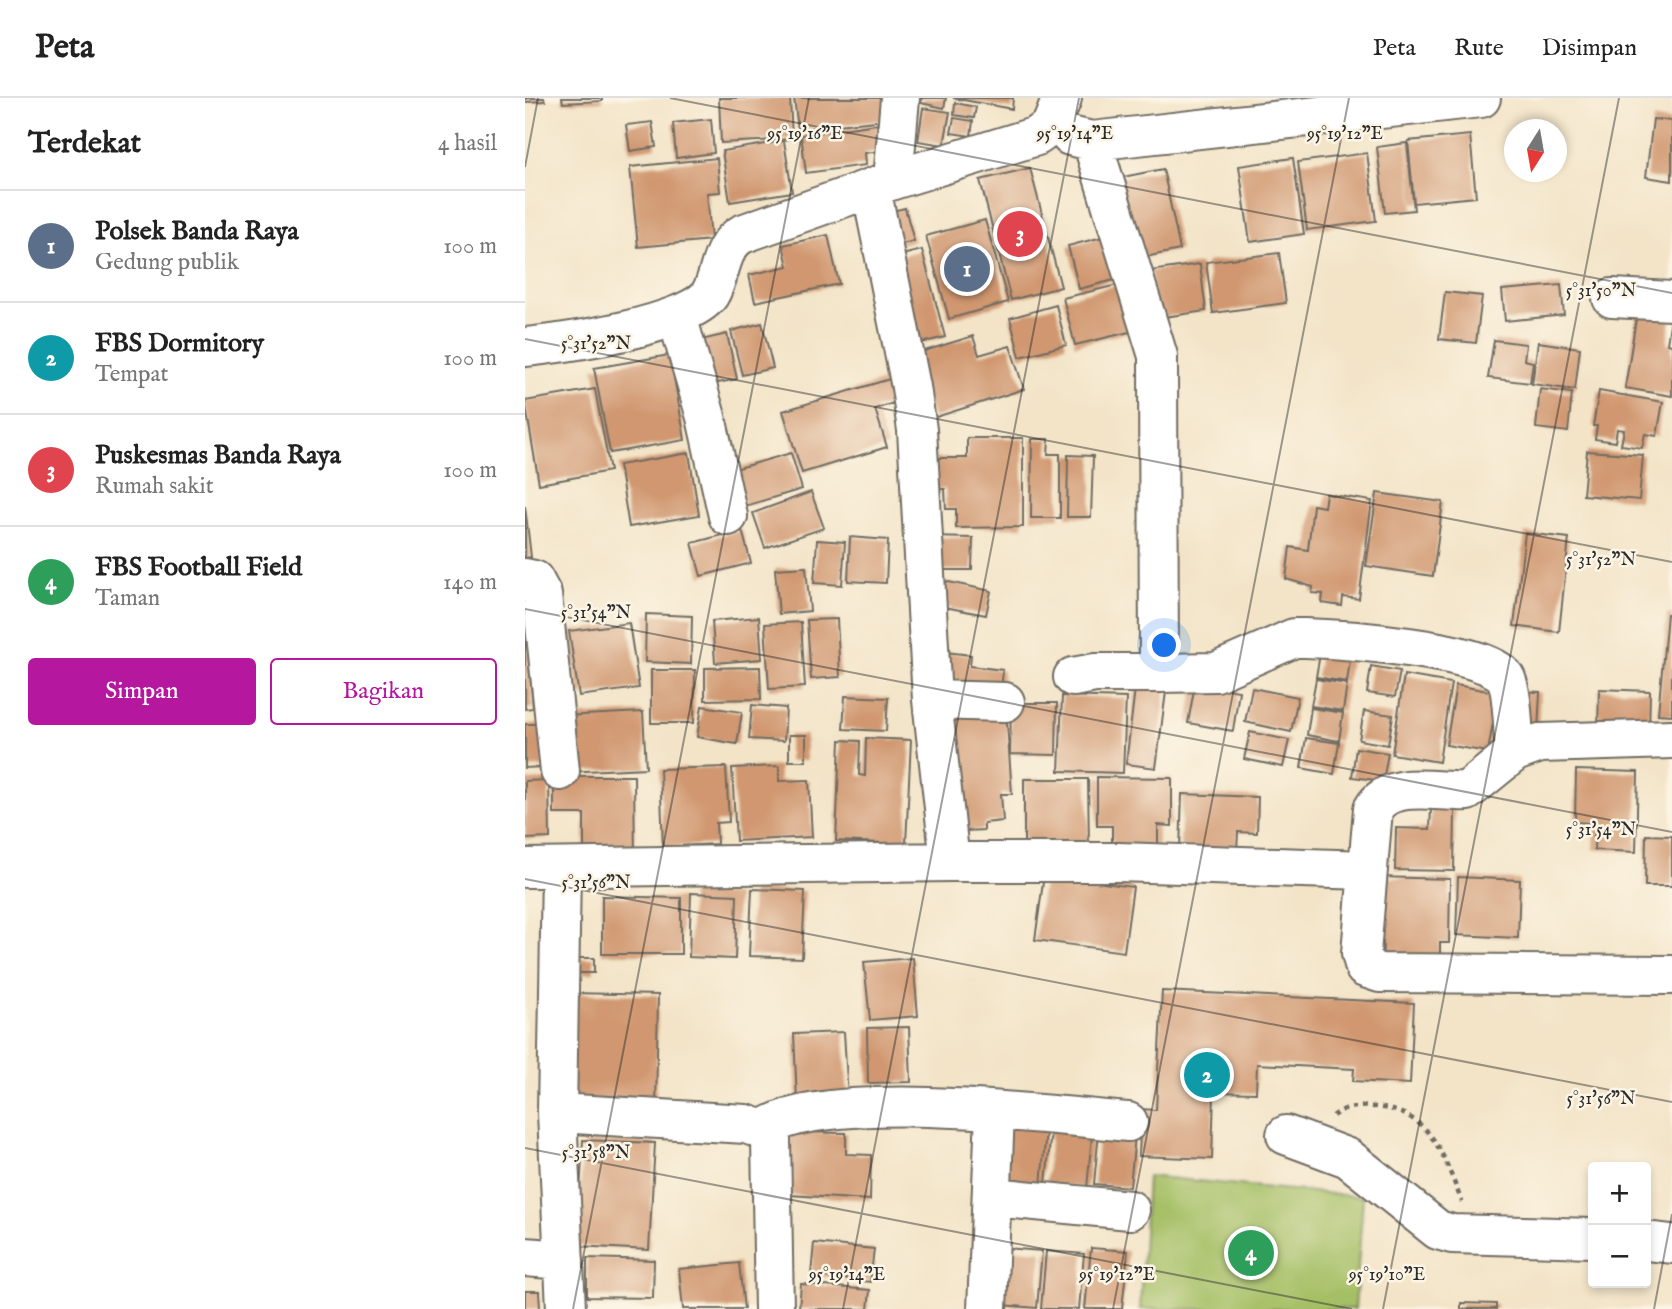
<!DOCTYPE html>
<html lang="id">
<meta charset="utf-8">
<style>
body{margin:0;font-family:"IM FELL English",serif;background:#f6f6f6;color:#222}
.controls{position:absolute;right:21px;bottom:21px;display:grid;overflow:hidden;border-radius:7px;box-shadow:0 4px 10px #0003}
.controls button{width:63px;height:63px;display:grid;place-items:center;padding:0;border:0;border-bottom:2px solid #e0e0e0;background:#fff;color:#222;font:35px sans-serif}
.compass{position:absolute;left:979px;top:21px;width:63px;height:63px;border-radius:50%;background:#fff;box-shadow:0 4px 10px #0003;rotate:191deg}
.you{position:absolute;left:640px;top:548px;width:24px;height:24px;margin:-18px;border:5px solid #fff;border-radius:50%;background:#1a73e8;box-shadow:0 0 0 10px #1a73e833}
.badge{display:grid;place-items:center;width:46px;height:46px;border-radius:50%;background:#b5179e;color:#fff;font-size:23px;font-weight:700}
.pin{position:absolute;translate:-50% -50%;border:4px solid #fff;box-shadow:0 2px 7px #0006}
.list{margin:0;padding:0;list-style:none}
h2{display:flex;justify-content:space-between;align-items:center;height:91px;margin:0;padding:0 28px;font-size:30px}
h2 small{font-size:23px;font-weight:400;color:#767676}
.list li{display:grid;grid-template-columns:46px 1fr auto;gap:21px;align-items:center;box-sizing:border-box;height:112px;padding:0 28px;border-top:2px solid #e0e0e0}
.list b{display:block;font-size:26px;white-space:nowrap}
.list p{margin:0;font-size:23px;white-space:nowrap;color:#767676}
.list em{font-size:23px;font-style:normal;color:#767676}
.actions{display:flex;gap:14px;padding:21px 28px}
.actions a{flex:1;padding:16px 0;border:2px solid #b5179e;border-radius:7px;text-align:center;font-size:24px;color:#b5179e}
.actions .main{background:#b5179e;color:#fff}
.map{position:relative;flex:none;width:1147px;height:1211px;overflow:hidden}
header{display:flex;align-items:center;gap:42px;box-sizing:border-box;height:98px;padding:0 35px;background:#fff;border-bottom:2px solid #e0e0e0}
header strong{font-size:33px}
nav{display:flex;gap:38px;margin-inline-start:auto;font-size:24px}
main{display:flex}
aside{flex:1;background:#fff}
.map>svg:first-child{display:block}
.green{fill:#a5bf65;stroke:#687548;stroke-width:2}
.building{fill:#d09770}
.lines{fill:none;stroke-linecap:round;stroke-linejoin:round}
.minor-casing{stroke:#716c62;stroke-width:42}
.path{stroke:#716c62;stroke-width:4.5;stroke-dasharray:5 5;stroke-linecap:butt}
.minor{stroke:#fff;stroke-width:38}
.ticks{fill:none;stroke:#2b2b2b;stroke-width:2;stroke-opacity:0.45}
.ticks-label{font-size:18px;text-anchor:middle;fill:#2b2b2b;stroke:#fcf5e5;stroke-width:5;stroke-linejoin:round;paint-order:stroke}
</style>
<header>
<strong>Peta</strong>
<nav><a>Peta</a><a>Rute</a><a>Disimpan</a></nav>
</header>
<main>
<aside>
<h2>Terdekat<small>4 hasil</small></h2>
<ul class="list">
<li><span class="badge" style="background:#5c6f8a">1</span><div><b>Polsek Banda Raya</b><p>Gedung publik</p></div><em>100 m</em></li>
<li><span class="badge" style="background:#0f9aa8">2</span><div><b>FBS Dormitory</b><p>Tempat</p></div><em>100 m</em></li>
<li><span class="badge" style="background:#e0444e">3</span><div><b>Puskesmas Banda Raya</b><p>Rumah sakit</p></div><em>100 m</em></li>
<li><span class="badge" style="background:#2e9e5b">4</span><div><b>FBS Football Field</b><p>Taman</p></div><em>140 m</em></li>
</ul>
<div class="actions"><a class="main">Simpan</a><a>Bagikan</a></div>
</aside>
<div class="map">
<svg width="1147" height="1211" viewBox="0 0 1147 1211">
<rect width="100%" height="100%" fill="#fcf5e5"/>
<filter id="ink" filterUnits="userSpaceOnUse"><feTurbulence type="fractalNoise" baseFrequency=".0143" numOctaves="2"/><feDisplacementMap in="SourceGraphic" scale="14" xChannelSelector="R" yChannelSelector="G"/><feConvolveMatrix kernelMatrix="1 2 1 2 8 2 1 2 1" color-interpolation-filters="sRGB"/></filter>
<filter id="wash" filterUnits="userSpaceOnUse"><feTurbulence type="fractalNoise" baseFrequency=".00686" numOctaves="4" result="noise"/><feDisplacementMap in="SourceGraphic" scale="28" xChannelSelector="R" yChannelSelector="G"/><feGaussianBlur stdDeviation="1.57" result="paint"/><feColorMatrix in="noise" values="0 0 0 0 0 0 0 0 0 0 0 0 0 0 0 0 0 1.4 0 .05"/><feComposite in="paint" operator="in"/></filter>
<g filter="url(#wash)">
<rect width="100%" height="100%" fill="#f3e4c8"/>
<path class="green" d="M 622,1078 L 838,1099 L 830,1211 L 615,1211 Z"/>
<g id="blocks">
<path class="building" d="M 0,0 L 19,0 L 20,3 L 0,4 Z
M 37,0 L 77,0 L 77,3 L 38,5 Z
M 194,0 L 265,0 L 267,41 L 196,45 Z
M 269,0 L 359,0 L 361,22 L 273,31 Z
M 397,0 L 421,0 L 419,10 L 396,5 Z
M 428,0 L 488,0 L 487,11 Z
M 430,5 L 451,9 L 449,20 L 429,17 Z
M 398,10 L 425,14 L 419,47 L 393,43 Z
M 429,20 L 448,23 L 446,38 L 426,35 Z
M 186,21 L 189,55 L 151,60 L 148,25 Z
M 1128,21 L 1147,23 L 1147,83 L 1121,79 Z
M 127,24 L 131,49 L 105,53 L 101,27 Z
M 352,26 L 356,53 L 340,55 L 341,67 L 281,75 L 276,37 Z
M 945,37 L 951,99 L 889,105 L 883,43 Z
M 259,43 L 267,94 L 205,104 L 197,53 Z
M 882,45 L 889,112 L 860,115 L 852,49 Z
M 842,55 L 851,123 L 782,132 L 773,64 Z
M 192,60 L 195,94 L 182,95 L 186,142 L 113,149 L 105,69 Z
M 768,60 L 779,136 L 725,144 L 714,68 Z
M 505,70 L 536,189 L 486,202 L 455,82 Z
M 638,71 L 655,152 L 605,162 L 588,81 Z
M 380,110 L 389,143 L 368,148 L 359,115 Z
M 460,122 L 483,204 L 424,221 L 401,138 Z
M 303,137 L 314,186 L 230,204 L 224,177 L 263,168 L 258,147 Z
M 585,137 L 597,180 L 554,191 L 543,148 Z
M 397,152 L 420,239 L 388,247 L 365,160 Z
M 754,155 L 761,205 L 688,215 L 681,164 Z
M 675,166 L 681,213 L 632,220 L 625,173 Z
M 605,184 L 617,231 L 550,247 L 538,200 Z
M 1036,187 L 1039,217 L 980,223 L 977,192 Z
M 920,194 L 957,198 L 951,245 L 914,241 Z
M 531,207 L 541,247 L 495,259 L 485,220 Z
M 1113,208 L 1147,213 L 1142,246 L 1147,247 L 1147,298 L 1100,290 Z
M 237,225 L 248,270 L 217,277 L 206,233 Z
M 202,236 L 212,281 L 179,288 L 168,244 Z
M 448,238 L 454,257 L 485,248 L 499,291 L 408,320 L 387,257 Z
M 969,242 L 1001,246 L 999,262 L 1008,264 L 1005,285 L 963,280 Z
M 1013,244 L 1055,250 L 1050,292 L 1007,286 Z
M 145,257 L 160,342 L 85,355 L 69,270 Z
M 368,280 L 375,303 L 350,311 L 362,349 L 277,375 L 258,313 Z
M 70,291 L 85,373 L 14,386 L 0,303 Z
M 1015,291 L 1047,295 L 1043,334 L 1011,330 Z
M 1074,293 L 1138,304 L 1132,338 L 1120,336 L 1117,350 L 1096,347 L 1099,332 L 1092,331 L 1090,344 L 1070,341 L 1072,328 L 1068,328 Z
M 442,340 L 498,340 L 498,429 L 431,430 L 431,411 L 421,411 L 420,391 L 411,391 L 411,360 L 442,360 Z
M 507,341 L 524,341 L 523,356 L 535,356 L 535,420 L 506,420 Z
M 1062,353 L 1118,357 L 1114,402 L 1058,397 Z
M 164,355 L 174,417 L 104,429 L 94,367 Z
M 266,355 L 277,391 L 220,408 L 210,371 Z
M 543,357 L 568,358 L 566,419 L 542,419 Z
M 286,394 L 299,430 L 240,450 L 228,415 Z
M 852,395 L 918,404 L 908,478 L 841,468 Z
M 801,396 L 847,403 L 834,501 L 818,499 L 817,508 L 797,505 L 798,496 L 787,495 L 788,489 L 761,481 L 765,449 L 783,452 L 788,407 L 799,409 Z
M 0,408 L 6,459 L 0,460 Z
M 217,432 L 226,465 L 176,478 L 167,445 Z
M 1000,435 L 1044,440 L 1034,534 L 989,528 Z
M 325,439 L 363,442 L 361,485 L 323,483 Z
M 403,439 L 448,440 L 447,472 L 403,472 Z
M 292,442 L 320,444 L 317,487 L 289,485 Z
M 281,469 L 285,513 L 254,516 L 250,471 Z
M 419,483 L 466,493 L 461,517 L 414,508 Z
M 121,516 L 167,518 L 166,566 L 120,564 Z
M 1142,516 L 1147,516 L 1147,617 L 1133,616 Z
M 234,519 L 237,561 L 190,565 L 187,523 Z
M 312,521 L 315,579 L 286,581 L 282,522 Z
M 0,522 L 8,610 L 0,611 Z
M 276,524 L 280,589 L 244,591 L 240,526 Z
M 104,525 L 114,590 L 54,598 L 44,533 Z
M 796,550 L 826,555 L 822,584 L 791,579 Z
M 420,554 L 446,557 L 445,568 L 478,572 L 475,603 L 416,596 Z
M 846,568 L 875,573 L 870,599 L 842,595 Z
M 235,569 L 236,601 L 180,602 L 180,570 Z
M 126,572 L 170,572 L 169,625 L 126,625 Z
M 879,577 L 926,585 L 914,664 L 867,656 Z
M 791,581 L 822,586 L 818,613 L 786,608 Z
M 611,582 L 642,586 L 631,670 L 601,666 Z
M 670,586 L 714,593 L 708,633 L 663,625 Z
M 931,587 L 973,595 L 963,654 L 921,647 Z
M 727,590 L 773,599 L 766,634 L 720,624 Z
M 1074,591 L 1125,593 L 1124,635 L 1073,633 Z
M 991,593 L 1015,594 L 1013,633 L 989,632 Z
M 320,598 L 363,600 L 361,633 L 318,631 Z
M 537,598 L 601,600 L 598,675 L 534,673 Z
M 486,605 L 532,605 L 531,657 L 485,656 Z
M 227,607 L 261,610 L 259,643 L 224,641 Z
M 177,608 L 217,614 L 212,646 L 172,639 Z
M 786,610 L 818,615 L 814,643 L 782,637 Z
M 481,611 L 487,696 L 476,696 L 478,723 L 459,725 L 459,732 L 422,734 L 414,615 Z
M 839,613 L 868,617 L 863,647 L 834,642 Z
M 118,614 L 121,670 L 40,674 L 38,618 Z
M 0,626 L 17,626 L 18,669 L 0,670 Z
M 725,634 L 764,642 L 758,669 L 719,661 Z
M 264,637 L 281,637 L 281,663 L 264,663 Z
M 341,640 L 386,642 L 381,746 L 311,743 L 315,642 L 335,643 L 334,677 L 340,678 Z
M 781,640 L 814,645 L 809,676 L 776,670 Z
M 831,650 L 863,655 L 858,683 L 827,679 Z
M 254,668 L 254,683 L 284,682 L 287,739 L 211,743 L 207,670 Z
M 201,669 L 204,724 L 191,725 L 192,746 L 138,749 L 135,671 Z
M 1051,672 L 1113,674 L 1111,754 L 1069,752 L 1070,725 L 1050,724 Z
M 29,678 L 109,678 L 110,762 L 59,762 L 59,716 L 29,716 Z
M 572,679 L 647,680 L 647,728 L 633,727 L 633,748 L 587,748 L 587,728 L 572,728 Z
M 499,681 L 563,681 L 564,750 L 499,750 Z
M 24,682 L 25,740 L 0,741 L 0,683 Z
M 657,696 L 733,699 L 732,735 L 713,734 L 712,753 L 655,751 Z
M 906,710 L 930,710 L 929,773 L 870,772 L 871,730 L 905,731 Z
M 1121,737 L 1147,738 L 1147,788 L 1120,788 Z
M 519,777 L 608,789 L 599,854 L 510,842 Z
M 852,779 L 925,781 L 924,845 L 915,845 L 915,865 L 857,864 L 858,844 L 851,844 Z
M 933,779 L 995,782 L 993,840 L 931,837 Z
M 227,791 L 280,793 L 277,860 L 224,858 Z
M 166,795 L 212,797 L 210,861 L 164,859 Z
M 77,798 L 156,800 L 156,856 L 77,856 Z
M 42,860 L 69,860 L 69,875 L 42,875 Z
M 388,860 L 393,918 L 345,922 L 339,864 Z
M 637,893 L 889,905 L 885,986 L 828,983 L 829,971 L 732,966 L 731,995 L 689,994 L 687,1061 L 614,1058 L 616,1011 L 631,1012 Z
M 48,895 L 133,897 L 131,1013 L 46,1011 Z
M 384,929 L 386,984 L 343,985 L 342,930 Z
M 319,934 L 323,1000 L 272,1003 L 269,936 Z
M 482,1028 L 521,1032 L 516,1087 L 477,1084 Z
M 526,1032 L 567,1036 L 562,1090 L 521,1086 Z
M 574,1033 L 610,1037 L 605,1089 L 569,1086 Z
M 265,1034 L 321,1035 L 321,1056 L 346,1057 L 345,1102 L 264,1097 Z
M 58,1042 L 130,1045 L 124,1152 L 52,1148 Z
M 289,1145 L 349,1151 L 345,1184 L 286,1177 Z
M 481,1150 L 517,1153 L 512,1210 L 476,1207 Z
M 566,1150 L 603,1153 L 597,1211 L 560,1211 Z
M 521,1153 L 559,1156 L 554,1211 L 516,1211 Z
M 62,1160 L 129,1162 L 128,1200 L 62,1199 Z
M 214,1165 L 219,1211 L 158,1211 L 154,1171 Z
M 276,1186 L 345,1192 L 343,1211 L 274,1211 Z
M 0,1193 L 14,1193 L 15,1211 L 0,1211 Z
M 936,1205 L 971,1206 L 971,1211 L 936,1211 Z"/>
</g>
</g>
<g filter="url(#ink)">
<use href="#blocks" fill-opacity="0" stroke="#716c62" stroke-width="2"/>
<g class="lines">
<g class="minor-casing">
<path id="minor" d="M 545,38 L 567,43 L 956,0
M 567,43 L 633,258 L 634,575 L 691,574 L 769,540 L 780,540 C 816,541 960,551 980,579 C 988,591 988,637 990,654
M 368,82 L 375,0
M 346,90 L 386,289 L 392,332 L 407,602
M 1087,200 L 1147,203
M 152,218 L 181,319 L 203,418
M 0,249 C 37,246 165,227 185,196 C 197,176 194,149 217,136 L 368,82 L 512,38 L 526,28 L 537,0
M 0,480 L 9,482 L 17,497 L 35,673
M 548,579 L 570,575 L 634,575
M 1147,641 L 1015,645 L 990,654 L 942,693 C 913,695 865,681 848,711 L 836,855 L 840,870 L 855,875 L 1147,877
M 425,764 L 407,602 L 480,604
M 0,770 L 425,764 L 593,764 L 842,772
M 36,772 L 32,1015 L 41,1211
M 32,1015 L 221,1026 L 238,1032 L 246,1041 L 249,1211
M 238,1032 C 295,989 527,1017 603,1024
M 761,1037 L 823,1060 L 913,1132 L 927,1136 L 1068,1140
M 467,1099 L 605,1112
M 1121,1143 L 1147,1146
M 0,1159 L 39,1162
M 462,1211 L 470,1014"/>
</g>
<path class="path" d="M 808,1018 C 820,1008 835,1008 850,1009 C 908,1014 918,1058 937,1104"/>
<use href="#minor" class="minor"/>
</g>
</g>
<path class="ticks" d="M 145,0 L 1147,195M 0,69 L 13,0M 0,241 L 1147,464M 0,511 L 1147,734M 0,781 L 1147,1004M 0,1050 L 827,1211M 48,1211 L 284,0M 318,1211 L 554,0M 588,1211 L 824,0M 858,1211 L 1094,0M 1129,1211 L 1147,1116"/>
<g class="ticks-label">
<text x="280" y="41">95°19'16"E</text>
<text x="550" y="41">95°19'14"E</text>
<text x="820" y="41">95°19'12"E</text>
<text x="1076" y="198">5°31'50"N</text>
<text x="71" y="251">5°31'52"N</text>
<text x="1076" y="467">5°31'52"N</text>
<text x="71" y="520">5°31'54"N</text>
<text x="1076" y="737">5°31'54"N</text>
<text x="71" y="790">5°31'56"N</text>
<text x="1076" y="1006">5°31'56"N</text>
<text x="71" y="1060">5°31'58"N</text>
<text x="322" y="1182">95°19'14"E</text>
<text x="592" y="1182">95°19'12"E</text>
<text x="862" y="1182">95°19'10"E</text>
</g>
</svg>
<div class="controls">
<button>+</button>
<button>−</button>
</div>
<svg class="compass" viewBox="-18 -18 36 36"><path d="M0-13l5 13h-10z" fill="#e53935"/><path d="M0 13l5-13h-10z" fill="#767676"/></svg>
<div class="you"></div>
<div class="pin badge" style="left:442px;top:171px;background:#5c6f8a">1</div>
<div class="pin badge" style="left:682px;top:977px;background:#0f9aa8">2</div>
<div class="pin badge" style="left:495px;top:136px;background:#e0444e">3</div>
<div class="pin badge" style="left:726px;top:1155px;background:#2e9e5b">4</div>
</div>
</main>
